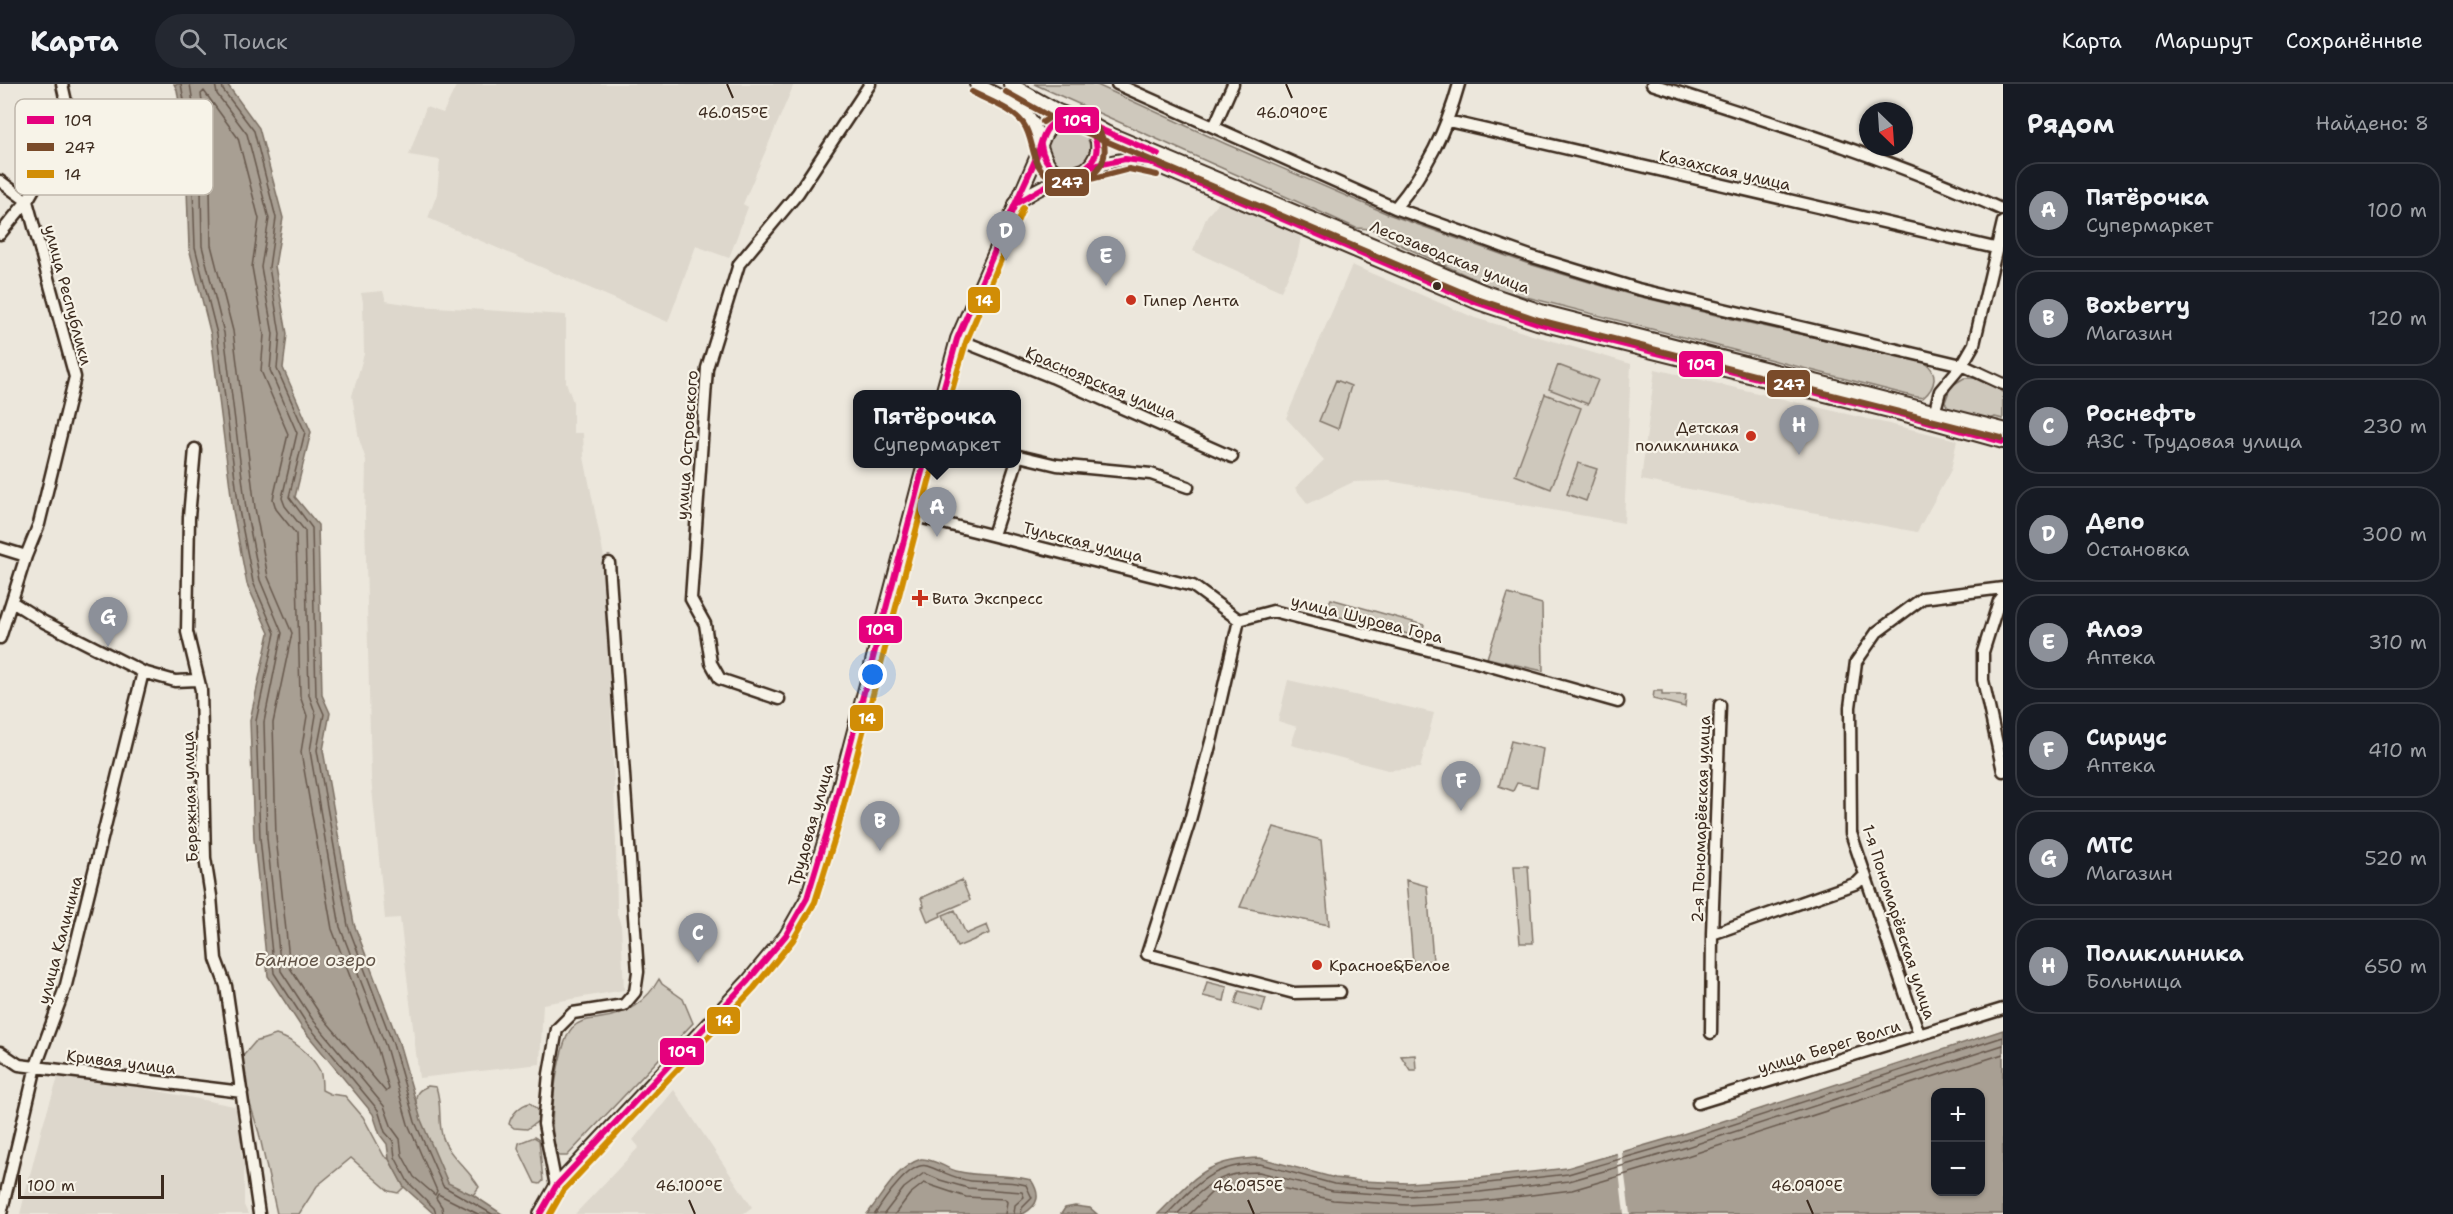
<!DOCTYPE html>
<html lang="ru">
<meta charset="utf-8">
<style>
body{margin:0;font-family:"Shantell Sans",sans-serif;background:#242831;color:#f1f3f6}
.controls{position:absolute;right:18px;bottom:18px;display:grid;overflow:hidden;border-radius:12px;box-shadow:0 2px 4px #0004}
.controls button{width:54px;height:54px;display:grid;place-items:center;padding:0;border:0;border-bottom:2px solid #363941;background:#171b24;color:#f1f3f6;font:30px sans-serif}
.compass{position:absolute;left:1859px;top:18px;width:54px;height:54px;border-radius:50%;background:#171b24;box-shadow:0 2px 4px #0004;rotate:155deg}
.scale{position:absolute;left:18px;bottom:15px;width:146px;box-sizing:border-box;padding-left:6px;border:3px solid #3b2a1e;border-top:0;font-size:16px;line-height:21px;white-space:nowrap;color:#3b2a1e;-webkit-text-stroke:4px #f7f3e8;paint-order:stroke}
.you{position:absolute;left:873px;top:591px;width:21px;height:21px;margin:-15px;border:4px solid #fff;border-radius:50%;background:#1a73e8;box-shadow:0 0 0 9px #1a73e833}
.badge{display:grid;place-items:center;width:39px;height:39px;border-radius:50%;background:#8c9099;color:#fff;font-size:20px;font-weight:700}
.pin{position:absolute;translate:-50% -50px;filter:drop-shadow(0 2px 3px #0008)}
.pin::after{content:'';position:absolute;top:32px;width:21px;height:18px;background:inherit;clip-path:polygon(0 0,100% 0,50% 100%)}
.popup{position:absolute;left:853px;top:306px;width:168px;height:78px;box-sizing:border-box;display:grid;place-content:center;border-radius:12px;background:#171b24;filter:drop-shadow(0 2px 4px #0005);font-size:20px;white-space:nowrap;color:#9ea1a6}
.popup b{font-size:22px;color:#f1f3f6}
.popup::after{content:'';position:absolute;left:50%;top:100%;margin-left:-12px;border:12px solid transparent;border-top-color:#171b24}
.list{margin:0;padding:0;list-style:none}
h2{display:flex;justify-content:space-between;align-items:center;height:78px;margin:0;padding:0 24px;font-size:26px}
h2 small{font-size:20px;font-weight:400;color:#9ea1a6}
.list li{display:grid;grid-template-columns:39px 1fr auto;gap:18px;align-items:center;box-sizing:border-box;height:96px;margin:0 12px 12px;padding:0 12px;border:2px solid #363941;border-radius:24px}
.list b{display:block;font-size:22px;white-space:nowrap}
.list p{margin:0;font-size:20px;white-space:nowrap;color:#9ea1a6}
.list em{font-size:20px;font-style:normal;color:#9ea1a6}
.icon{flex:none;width:33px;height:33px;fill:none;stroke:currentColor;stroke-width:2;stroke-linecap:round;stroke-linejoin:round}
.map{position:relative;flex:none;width:2003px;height:1130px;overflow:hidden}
header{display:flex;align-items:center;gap:36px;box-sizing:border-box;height:84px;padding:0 30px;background:#171b24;border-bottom:2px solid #363941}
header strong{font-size:28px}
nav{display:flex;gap:33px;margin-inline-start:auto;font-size:21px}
.search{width:420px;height:54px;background:#242831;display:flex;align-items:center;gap:15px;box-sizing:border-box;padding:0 21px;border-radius:33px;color:#9ea1a6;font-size:22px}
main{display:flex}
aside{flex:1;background:#171b24}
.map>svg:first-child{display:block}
.built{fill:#ddd7cc}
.green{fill:#cec8bc;stroke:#84796d;stroke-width:1.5}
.water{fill:#a89f93;stroke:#7c7064;stroke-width:1.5;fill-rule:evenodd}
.pier{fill:#ece7dc}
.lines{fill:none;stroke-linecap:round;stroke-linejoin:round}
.shore{stroke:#67594d;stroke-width:1.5}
.minor-casing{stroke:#3b2a1e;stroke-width:15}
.major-casing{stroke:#3b2a1e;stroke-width:16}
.minor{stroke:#f7f3e8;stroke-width:10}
.major{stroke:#f7f3e8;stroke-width:12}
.bus-1-casing{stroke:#f7f3e8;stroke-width:10}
.bus-2-casing{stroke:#f7f3e8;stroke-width:10}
.bus-3-casing{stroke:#f7f3e8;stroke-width:10}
.bus-1{stroke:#e5007d;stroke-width:6}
.bus-2{stroke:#7a4b2a;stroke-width:6}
.bus-3{stroke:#d18d06;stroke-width:6}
.ticks{fill:none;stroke:#3b2a1e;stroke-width:2}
.bus-dot{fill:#3b2a1e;stroke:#f7f3e8;stroke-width:2}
.poi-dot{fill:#c8321e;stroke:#f7f3e8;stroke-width:2}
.labels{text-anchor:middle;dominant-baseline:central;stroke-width:4.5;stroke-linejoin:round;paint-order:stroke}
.street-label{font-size:16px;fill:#3b2a1e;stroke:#f7f3e8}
.poi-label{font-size:16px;fill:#3b2a1e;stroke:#f7f3e8;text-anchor:start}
.water-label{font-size:18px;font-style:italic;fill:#615347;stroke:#f7f3e8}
.key{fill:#f7f3e8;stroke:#bfb7ab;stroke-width:1.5}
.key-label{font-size:16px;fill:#3b2a1e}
.ticks-label{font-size:15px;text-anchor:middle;fill:#3b2a1e;stroke:#f7f3e8;stroke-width:4.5;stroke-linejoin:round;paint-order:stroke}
.line-badge{stroke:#f7f3e8;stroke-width:2}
.badge-label{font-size:16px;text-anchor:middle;font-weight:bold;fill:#fff}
</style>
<header>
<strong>Карта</strong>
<div class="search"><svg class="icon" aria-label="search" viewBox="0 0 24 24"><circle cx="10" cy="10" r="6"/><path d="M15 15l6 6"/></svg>Поиск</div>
<nav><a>Карта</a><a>Маршрут</a><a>Сохранённые</a></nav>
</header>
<main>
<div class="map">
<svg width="2003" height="1130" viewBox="0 0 2003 1130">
<rect width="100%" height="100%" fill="#ece7dc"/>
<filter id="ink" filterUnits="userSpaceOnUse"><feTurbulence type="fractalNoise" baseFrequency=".0167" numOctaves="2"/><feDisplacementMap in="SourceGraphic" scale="12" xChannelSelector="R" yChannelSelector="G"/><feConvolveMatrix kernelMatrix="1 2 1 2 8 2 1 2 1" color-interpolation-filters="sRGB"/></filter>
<g filter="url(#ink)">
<path class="built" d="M 457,0 L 794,0 L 743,120 L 748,123 L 729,174 L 696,162 L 668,238 L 428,134 L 437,110 L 440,76 L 409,71 L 426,23 L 443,29 Z
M 1220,117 L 1301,153 L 1297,173 L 1281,207 L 1193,167 L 1207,132 Z
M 1352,181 L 1475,234 L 1631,280 L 1624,439 L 1390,397 L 1353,398 L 1308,420 L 1295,404 L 1324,376 L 1286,334 Z
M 383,207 L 386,217 L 419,222 L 566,231 L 566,298 L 573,318 L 573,349 L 583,349 L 584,373 L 606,483 L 616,759 L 617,830 L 621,841 L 624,906 L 543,920 L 540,980 L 419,994 L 400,834 L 385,835 L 371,694 L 365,432 L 366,376 L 359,355 L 352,312 L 364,270 L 363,218 L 361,209 Z
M 1655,285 L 1957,356 L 1951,386 L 1917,448 L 1641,396 Z
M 1288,596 L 1434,629 L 1420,684 L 1388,686 L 1291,661 L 1297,643 L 1278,637 Z
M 57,987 L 244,1024 L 241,1068 L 244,1079 L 244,1121 L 248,1130 L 20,1130 L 43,1040 L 57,997 Z
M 674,1006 L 752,1123 L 743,1130 L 575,1130 L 639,1063 L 633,1056 Z"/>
<path class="green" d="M 1034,0 L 1095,0 L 1226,60 L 1388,130 L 1529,180 L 1629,210 L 1736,236 L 1924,278 C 1939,288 1936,303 1923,314 L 1912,312 L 1496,205 L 1392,157 L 1372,145 L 1356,144 Z
M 1065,42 C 1087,42 1098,64 1083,81 L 1062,86 L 1046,70 C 1047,55 1049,47 1065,42 Z
M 1558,281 L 1598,296 L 1588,320 L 1549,305 Z
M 1964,294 L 1975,294 L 2003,307 L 2003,335 L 1995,333 L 1988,336 L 1948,324 L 1945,318 L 1951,302 Z
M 1336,296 L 1351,302 L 1338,345 L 1319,337 Z
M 1545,310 L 1581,324 L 1551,405 L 1515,391 Z
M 1578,379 L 1597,385 L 1586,417 L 1567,410 Z
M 1508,510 L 1542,520 L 1543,587 L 1487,574 Z
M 1331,515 L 1424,541 L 1420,553 L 1324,529 Z
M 1654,607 L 1662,607 L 1662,611 L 1686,611 L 1685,623 L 1653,615 Z
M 1511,657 L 1543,665 L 1537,703 L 1517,699 L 1513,707 L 1499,702 Z
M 1274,743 L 1321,756 L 1329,841 L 1240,823 Z
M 1514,782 L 1528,782 L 1533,859 L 1520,859 Z
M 962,796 L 970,816 L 940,829 L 941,832 L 928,838 L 922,823 L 924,822 L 921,814 Z
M 1406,796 L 1427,802 L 1433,877 L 1413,878 Z
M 955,826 L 966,850 L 987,841 L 990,849 L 957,863 L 943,831 Z
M 659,895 L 662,900 L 683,915 L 693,939 L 567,1072 L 559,1072 C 544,1056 557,960 572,944 C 581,935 589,936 601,934 C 626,931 647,917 659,895 Z
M 1207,898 L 1227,903 L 1224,917 L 1203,912 Z
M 1239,907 L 1266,914 L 1262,928 L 1235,920 Z
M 276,951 C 294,956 311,970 320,987 C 322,992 322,1000 322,1006 L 330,1010 L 345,1012 L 363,1033 L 384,1072 L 389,1075 L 404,1103 L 398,1109 L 389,1107 L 351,1074 L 317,1102 L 299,1130 L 277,1130 L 259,1049 L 243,997 L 243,972 L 255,958 Z
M 1415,971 L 1416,986 L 1410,986 L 1401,972 Z
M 428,1002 L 436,1003 C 442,1020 438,1035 442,1051 C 448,1072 468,1084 479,1103 L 473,1111 L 448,1100 C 441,1083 410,1025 417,1010 C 419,1005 424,1004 428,1002 Z
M 530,1019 L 538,1026 L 538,1037 L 527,1045 L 514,1044 L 509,1040 C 511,1031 520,1021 530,1019 Z
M 534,1053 L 539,1056 L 543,1097 L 540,1100 L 535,1099 L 518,1064 L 519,1059 Z"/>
<path class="water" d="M 174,0 L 227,0 L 259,44 L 283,134 L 275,182 L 287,250 L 283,284 L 311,348 L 295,413 L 318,441 L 322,611 L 330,629 L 323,666 L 354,840 L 399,959 L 421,1036 L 448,1099 L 473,1111 L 502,1130 L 434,1130 L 404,1103 L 389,1075 L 387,1060 L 380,1051 L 373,1030 L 302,944 L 268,892 L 254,755 L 250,636 L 269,549 L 247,500 L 233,427 L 211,251 L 189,164 L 187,105 L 181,84 L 188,71 L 177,6 Z
M 2003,946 L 2003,1130 L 1158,1130 C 1194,1095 1205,1075 1260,1074 L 1335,1094 L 1361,1097 L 1408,1099 L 1479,1094 L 1567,1084 L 1677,1052 ZM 1936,1008 L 1980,1008 L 1980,1108 L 1936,1108 Z
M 921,1075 C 933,1074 945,1084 956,1087 C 981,1094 1007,1089 1031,1096 C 1041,1111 1039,1121 1023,1130 L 867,1130 C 883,1111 896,1083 921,1075 Z
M 1075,1122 L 1090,1124 L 1097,1130 L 1061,1130 L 1065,1124 Z"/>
<path class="pier" d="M 1622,1066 L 1622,1069 L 1630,1130 L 1624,1130 L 1617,1070 L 1616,1067 Z"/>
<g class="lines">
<path class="shore" d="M 181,0 L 194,70 L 188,85 L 193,105 L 195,163 L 217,250 L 239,426 L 253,498 L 275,549 L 256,637 L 260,754 L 274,889 L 307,940 L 378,1026 L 385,1048 L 393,1057 L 395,1073 L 408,1098 L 434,1124 L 436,1130
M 190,0 L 201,69 L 196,86 L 201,105 L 202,162 L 224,249 L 246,425 L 260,496 L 282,549 L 264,638 L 267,754 L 281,887 L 313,936 L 384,1022 L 392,1044 L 400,1055 L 402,1071 L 414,1093 L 435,1111 L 437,1107 L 408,1040 L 386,963 L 340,843 L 310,667 L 316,631 L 309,611 L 305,447 L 285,422 L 282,414 L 297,349 L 270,286 L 273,250 L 261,183 L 269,135 L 247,50 L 217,10 L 215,0
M 222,0 L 223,6 L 254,47 L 276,134 L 269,183 L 280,250 L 277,285 L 305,348 L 289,413 L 312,444 L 316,612 L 324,630 L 317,666 L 348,842 L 393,960 L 415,1038 L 443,1102 L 492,1130
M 204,7 L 238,54 L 259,135 L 252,183 L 264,251 L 261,287 L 288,350 L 273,415 L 276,425 L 296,450 L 300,612 L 307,632 L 301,668 L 332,845 L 378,966 L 389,1005 L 386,1008 L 320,930 L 290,884 L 276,753 L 273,639 L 292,549 L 268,493 L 255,424 L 233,247 L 211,161 L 210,104 L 205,87 L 210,68 L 201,10 Z
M 443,1130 L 442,1123 L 436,1114 L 438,1110 L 478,1130
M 875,1130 C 883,1117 910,1077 927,1082 C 942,1087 955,1095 971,1097 C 989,1099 1009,1096 1026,1101 L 1032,1114 L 1022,1124 L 1021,1130
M 884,1130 L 904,1104 L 924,1089 L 940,1096 L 968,1104 L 1022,1108 L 1024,1113 L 1015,1121 L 1014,1130
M 895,1130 L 910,1110 L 924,1099 L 966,1113 L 1005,1115 L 1007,1118 L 1005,1130
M 1167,1130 C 1198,1099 1212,1080 1260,1080 L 1334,1100 L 1361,1103 L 1408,1105 L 1479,1100 L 1568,1090 L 1679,1058 L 2003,953
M 1177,1130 C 1205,1103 1216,1088 1259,1088 L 1333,1107 L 1407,1112 L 1480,1108 L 1569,1097 L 1681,1065 L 2003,961
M 1190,1130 L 1212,1108 L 1251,1097 L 1333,1116 L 1407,1121 L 1481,1117 L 1572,1106 L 1684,1073 L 2003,970"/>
<g class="minor-casing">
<path id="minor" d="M 1117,0 L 1395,124 L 1530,172 L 1638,205 L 1962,281 L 2003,300
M 1652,0 C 1771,38 1889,74 2003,126
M 1448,37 L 1995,164
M 1214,43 L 1233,0
M 0,97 L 27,117 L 75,293 L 39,440 L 26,472 L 0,554
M 1395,124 C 1427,86 1446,47 1459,0
M 0,150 L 27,117 L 71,40 L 62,0
M 957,255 L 1052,293 L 1232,373
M 1935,326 L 1940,307 L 1962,281 L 1974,260 L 2003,138
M 195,365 L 189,433 L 187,548 L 201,606 L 205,774 L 211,812 L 216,875 L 226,902 L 259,1130
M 1016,378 L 1019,372 L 1057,381 L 1151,390 L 1188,403
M 911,431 L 1193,502 L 1239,536
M 993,451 L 1016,380
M 0,464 L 26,472
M 2003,512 L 1999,517 L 1983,568 L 1983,596 L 2003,687
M 12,518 L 44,538 L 143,588 L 175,597 L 197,596
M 1239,536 L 1212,654 L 1190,736 L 1147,870 L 1294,909 L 1340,908
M 1239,536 L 1273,527 L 1476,578 L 1618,618
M 779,615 L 720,595 L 711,579 L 705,540 L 691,515 L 707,284 L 739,180 L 798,109 L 870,0
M 1712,850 L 1720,621
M 1711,949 L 1712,850 L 1857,799 L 1865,791
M 1919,950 L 1851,749 L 1850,623 L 1856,578 L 1877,548 L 1923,514 L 2003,504
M 0,968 L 19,981 L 242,1008
M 1698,1019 L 2003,925
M 556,1102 L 544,1040 L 549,990 L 557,945 L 573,929 L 624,921 L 635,908 L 638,888 L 609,479
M 1,1130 L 36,982 L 66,901 L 143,588"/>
</g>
<g class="major-casing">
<path id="major" d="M 1010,0 L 1058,27 L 1088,38 L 1106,48 L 1483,207 L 1541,227 L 2003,345
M 1015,120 C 1039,100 1113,70 1143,76 L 1478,219 L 1537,239 L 1909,332 L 2003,358
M 942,310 L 957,255 L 1037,72 C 1043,57 1044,44 1060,36 C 1082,31 1105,50 1095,73 C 1091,82 1083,88 1074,90 C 1038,96 1044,49 1027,31 C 1013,17 993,9 976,0
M 540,1130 L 556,1102 L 747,898 L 786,851 L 807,814 L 828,745 L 924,380"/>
</g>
<use href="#minor" class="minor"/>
<use href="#major" class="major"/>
<g class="bus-1-casing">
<path id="bus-1" d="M 1079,36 L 1158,70
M 1013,125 C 1020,108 1029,91 1036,74 C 1040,65 1041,52 1048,44 C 1056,35 1067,32 1077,36 C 1085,39 1090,45 1094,52 C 1110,87 1048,110 1041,61
M 942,310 L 957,255 L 1015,120 L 1051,99 L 1097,81 L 1125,75 L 1149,78 L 1478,219 L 1537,239 L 1909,332 L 2003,358
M 540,1130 L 556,1102 L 747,898 L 786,851 L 807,814 L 828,745 L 924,380"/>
</g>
<g class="bus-2-casing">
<path id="bus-2" d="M 972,8 C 989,17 1011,24 1023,39 C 1036,57 1029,83 1052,94 C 1059,98 1067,100 1074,98 C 1135,87 1094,0 1043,38
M 1006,8 L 1054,35 L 1480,216 L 1539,236 L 2001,354
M 1083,97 L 1129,85 L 1157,91"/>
</g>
<g class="bus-3-casing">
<path id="bus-3" d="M 951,310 L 966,258 L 1023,124
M 550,1130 L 563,1107 L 754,904 L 793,856 L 815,818 L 837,747 L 933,382"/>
</g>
<use href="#bus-1" class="bus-1"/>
<use href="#bus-2" class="bus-2"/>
<use href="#bus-3" class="bus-3"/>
</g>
</g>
<path class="ticks" d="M 727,0 L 733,14M 1286,0 L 1292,14M 689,1116 L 695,1130M 1248,1116 L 1254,1130M 1807,1116 L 1813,1130"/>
<circle class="bus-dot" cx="1437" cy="202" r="5"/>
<g class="poi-dot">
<circle cx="1131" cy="216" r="6"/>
<circle cx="1751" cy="352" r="6"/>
<path d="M917 505h6v6h6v6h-6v6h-6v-6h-6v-6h6z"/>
<circle cx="1317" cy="881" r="6"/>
</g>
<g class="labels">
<g class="street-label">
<text transform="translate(1725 86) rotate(13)">Казахская улица</text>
<text transform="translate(1450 173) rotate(22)">Лесозаводская улица</text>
<text transform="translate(68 211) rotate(75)">улица Республики</text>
<text transform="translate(1101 299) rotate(23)">Красноярская улица</text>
<text transform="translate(687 361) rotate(-86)">улица Островского</text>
<text transform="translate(1083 458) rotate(14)">Тульская улица</text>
<text transform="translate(1367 535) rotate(14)">улица Шурова Гора</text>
<text transform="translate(190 713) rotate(-92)">Бережная улица</text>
<text transform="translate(1701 735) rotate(-88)">2-я Пономарёвская улица</text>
<text transform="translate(811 741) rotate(-74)">Трудовая улица</text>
<text transform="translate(1899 838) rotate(72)">1-я Пономарёвская улица</text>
<text transform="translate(60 856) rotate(-75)">улица Калинина</text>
<text transform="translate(1829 963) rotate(-17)">улица Берег Волги</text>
<text transform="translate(121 978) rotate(7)">Кривая улица</text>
</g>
<g class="poi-label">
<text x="1143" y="216">Гипер Лента</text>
<text x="1739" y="343" text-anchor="end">Детская<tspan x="1739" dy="18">поликлиника</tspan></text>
<text x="932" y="514">Вита Экспресс</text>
<text x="1329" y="881">Красное&amp;Белое</text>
</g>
<g class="water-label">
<text x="315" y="876">Банное озеро</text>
</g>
</g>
<rect x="15" y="15" width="198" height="96" rx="9" class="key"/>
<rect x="27" y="32" width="27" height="8" fill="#e5007d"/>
<rect x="27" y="59" width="27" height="8" fill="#7a4b2a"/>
<rect x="27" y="86" width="27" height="8" fill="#d18d06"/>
<g class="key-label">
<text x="64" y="42">109</text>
<text x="64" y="69">247</text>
<text x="64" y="96">14</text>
</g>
<g class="ticks-label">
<text x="733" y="34">46.095°E</text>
<text x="1292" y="34">46.090°E</text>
<text x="689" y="1107">46.100°E</text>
<text x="1248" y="1107">46.095°E</text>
<text x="1807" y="1107">46.090°E</text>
</g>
<g class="line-badge">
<rect x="1054" y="22" width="46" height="28" rx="6" fill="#e5007d"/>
<rect x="1044" y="84" width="46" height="29" rx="6" fill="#7a4b2a"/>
<rect x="967" y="202" width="34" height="28" rx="6" fill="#d18d06"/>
<rect x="1678" y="266" width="46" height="28" rx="6" fill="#e5007d"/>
<rect x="1766" y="285" width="45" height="29" rx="6" fill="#7a4b2a"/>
<rect x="858" y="531" width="45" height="29" rx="6" fill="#e5007d"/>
<rect x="849" y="620" width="35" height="28" rx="6" fill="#d18d06"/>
<rect x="706" y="922" width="35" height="29" rx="6" fill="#d18d06"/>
<rect x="659" y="953" width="46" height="29" rx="6" fill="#e5007d"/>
</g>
<g class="badge-label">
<text x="1077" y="42">109</text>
<text x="1067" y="104">247</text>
<text x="984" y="222">14</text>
<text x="1701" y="286">109</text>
<text x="1789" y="306">247</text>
<text x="880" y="551">109</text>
<text x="867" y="640">14</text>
<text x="724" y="942">14</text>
<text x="682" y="973">109</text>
</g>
</svg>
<div class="controls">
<button>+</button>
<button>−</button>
</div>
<svg class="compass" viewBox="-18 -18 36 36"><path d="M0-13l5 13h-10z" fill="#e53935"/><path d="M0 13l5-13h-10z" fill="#9ea1a6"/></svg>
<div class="scale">100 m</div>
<div class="you"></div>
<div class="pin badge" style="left:937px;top:453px">A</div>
<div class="popup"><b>Пятёрочка</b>Супермаркет</div>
<div class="pin badge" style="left:880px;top:767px">B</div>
<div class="pin badge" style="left:698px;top:879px">C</div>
<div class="pin badge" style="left:1006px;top:177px">D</div>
<div class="pin badge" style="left:1106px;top:202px">E</div>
<div class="pin badge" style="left:1461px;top:727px">F</div>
<div class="pin badge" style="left:108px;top:563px">G</div>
<div class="pin badge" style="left:1799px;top:371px">H</div>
</div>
<aside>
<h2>Рядом<small>Найдено: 8</small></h2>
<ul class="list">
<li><span class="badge">A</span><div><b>Пятёрочка</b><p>Супермаркет</p></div><em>100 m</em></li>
<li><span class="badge">B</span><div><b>Boxberry</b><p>Магазин</p></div><em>120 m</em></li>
<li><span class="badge">C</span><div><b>Роснефть</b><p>АЗС · Трудовая улица</p></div><em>230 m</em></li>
<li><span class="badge">D</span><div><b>Депо</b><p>Остановка</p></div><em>300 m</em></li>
<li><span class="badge">E</span><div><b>Алоэ</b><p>Аптека</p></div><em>310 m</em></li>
<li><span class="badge">F</span><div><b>Сириус</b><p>Аптека</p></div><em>410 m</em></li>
<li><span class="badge">G</span><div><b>МТС</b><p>Магазин</p></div><em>520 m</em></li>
<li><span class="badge">H</span><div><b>Поликлиника</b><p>Больница</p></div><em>650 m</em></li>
</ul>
</aside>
</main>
